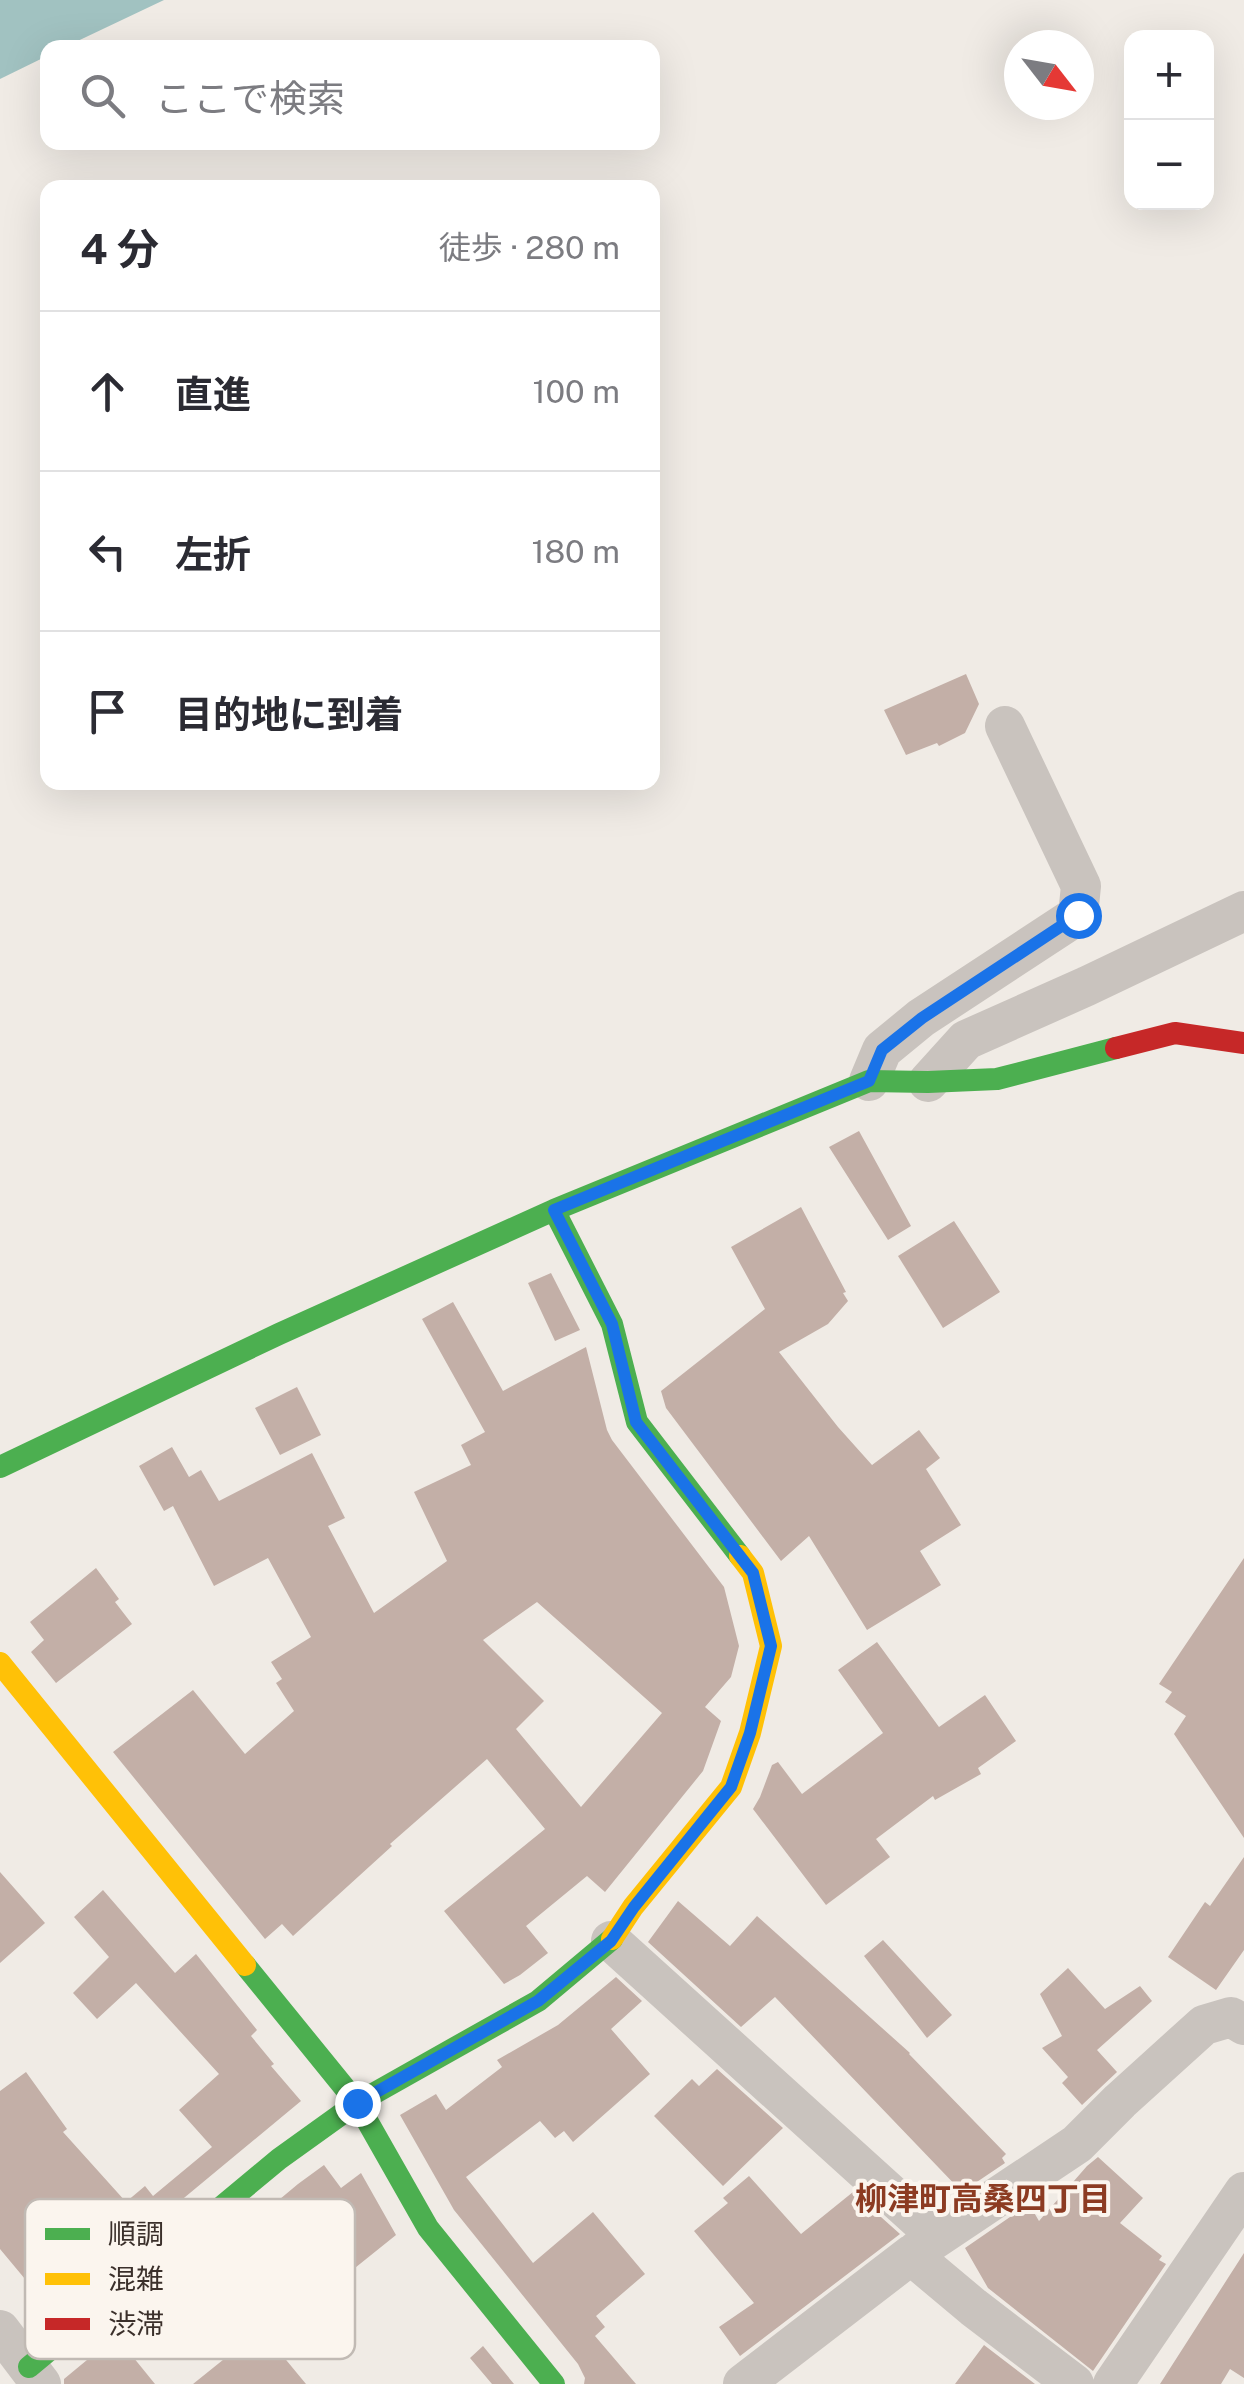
<!DOCTYPE html>
<html lang="ja">
<meta charset="utf-8">
<style>
body{margin:0;font-family:"Public Sans","Noto Sans JP",sans-serif;background:#f2f2f3;color:#2b2b33}
.controls{position:absolute;right:30px;top:30px;display:grid;overflow:hidden;border-radius:20px;box-shadow:0 10px 40px #0002}
.controls button{width:90px;height:90px;display:grid;place-items:center;padding:0;border:0;border-bottom:2px solid #e1e1e2;background:#fff;color:#2b2b33;font:50px sans-serif}
.compass{position:absolute;left:1004px;top:30px;width:90px;height:90px;border-radius:50%;background:#fff;box-shadow:0 10px 40px #0002;rotate:121deg}
.stop{position:absolute;width:30px;height:30px;margin:-22px;border:8px solid #1a73e8;border-radius:50%;background:#fff}
.stop.end{background:#1a73e8;border-color:#fff;box-shadow:0 2px 10px #0008}
.list{margin:0;padding:0;list-style:none}
h2{display:flex;justify-content:space-between;align-items:center;height:130px;margin:0;padding:0 40px;font-size:42px}
h2 small{font-size:32px;font-weight:400;color:#7c7c81}
.list li{display:grid;grid-template-columns:65px 1fr auto;gap:30px;align-items:center;box-sizing:border-box;height:160px;padding:0 40px;border-top:2px solid #e1e1e2}
.list b{display:block;font-size:38px;white-space:nowrap}
.list em{font-size:32px;font-style:normal;color:#7c7c81}
.icon{flex:none;width:55px;height:55px;fill:none;stroke:currentColor;stroke-width:2;stroke-linecap:round;stroke-linejoin:round}
.map{position:relative;flex:none;width:1244px;height:2384px;overflow:hidden}
.search{position:absolute;background:#fff;box-shadow:0 10px 40px #0002;left:40px;top:40px;width:620px;height:110px;display:flex;align-items:center;gap:25px;box-sizing:border-box;padding:0 35px;border-radius:20px;color:#7c7c81;font-size:38px}
.panel{position:absolute;background:#fff;box-shadow:0 10px 40px #0002;left:40px;top:180px;width:620px;height:610px;border-radius:20px}
.map>svg:first-child{display:block}
.water{fill:#a1c2c1}
.building{fill:#c3afa7;fill-rule:evenodd}
.lines{fill:none;stroke-linecap:round;stroke-linejoin:round}
.street{stroke:#c9c3be;stroke-width:40}
.fast{stroke:#4caf50;stroke-width:22}
.slow{stroke:#ffc107;stroke-width:22}
.jam{stroke:#c62828;stroke-width:22}
.route{stroke:#1a73e8;stroke-width:12}
.labels{text-anchor:middle;dominant-baseline:central;stroke-width:8;stroke-linejoin:round;paint-order:stroke}
.neighbourhood-label{font-size:32px;font-weight:bold;fill:#8c3b22;stroke:#fbf5ee}
.key{fill:#fbf5ee;stroke:#c1bab4;stroke-width:2.5}
.key-label{font-size:28px;fill:#3b302b}
</style>
<div class="map">
<svg width="1244" height="2384" viewBox="0 0 1244 2384">
<rect width="100%" height="100%" fill="#f0ebe5"/>
<path class="water" d="M 0,0 L 164,0 L 65,47 L 48,48 L 47,56 L 0,79 Z"/>
<path class="building" d="M 966,674 L 979,704 L 965,733 L 939,746 L 937,743 L 906,755 L 884,710 Z
M 859,1131 L 911,1226 L 888,1240 L 829,1147 Z
M 801,1207 L 846,1292 L 843,1293 L 848,1301 L 828,1324 L 779,1352 L 838,1427 L 872,1465 L 919,1430 L 940,1458 L 926,1469 L 961,1525 L 920,1551 L 941,1585 L 867,1630 L 809,1536 L 781,1561 L 666,1408 L 661,1391 L 765,1309 L 731,1247 Z
M 954,1221 L 1000,1292 L 943,1328 L 898,1256 Z
M 551,1273 L 580,1330 L 555,1341 L 528,1283 Z
M 453,1302 L 503,1391 L 586,1347 L 607,1430 L 612,1440 L 724,1587 L 739,1646 L 731,1677 L 705,1707 L 721,1721 L 703,1771 L 605,1892 L 587,1876 L 526,1926 L 548,1953 L 520,1975 L 504,1984 L 444,1911 L 545,1829 L 487,1759 L 390,1844 L 392,1846 L 293,1936 L 282,1924 L 265,1939 L 113,1752 L 193,1690 L 245,1754 L 294,1711 L 276,1683 L 282,1679 L 271,1662 L 311,1637 L 268,1558 L 214,1586 L 173,1506 L 164,1511 L 139,1466 L 172,1447 L 189,1477 L 201,1470 L 219,1501 L 312,1453 L 345,1518 L 328,1526 L 374,1613 L 447,1561 L 414,1492 L 471,1465 L 461,1445 L 485,1432 L 422,1319 ZM 537,1602 L 662,1713 L 581,1807 L 516,1729 L 544,1701 L 483,1640 Z
M 297,1387 L 321,1435 L 280,1455 L 255,1408 Z
M 1244,1558 L 1244,1838 L 1174,1734 L 1186,1716 L 1165,1702 L 1172,1692 L 1159,1684 Z
M 96,1568 L 119,1599 L 115,1602 L 132,1624 L 56,1683 L 31,1652 L 44,1640 L 30,1622 Z
M 877,1642 L 939,1727 L 985,1695 L 1016,1741 L 978,1768 L 981,1774 L 935,1800 L 933,1796 L 876,1839 L 890,1857 L 826,1905 L 753,1809 L 760,1797 L 772,1765 L 778,1762 L 802,1794 L 883,1733 L 838,1670 Z
M 1244,1857 L 1244,1950 L 1216,1990 L 1168,1957 L 1205,1902 L 1210,1906 Z
M 0,1872 L 45,1923 L 0,1963 Z
M 103,1890 L 175,1973 L 196,1954 L 257,2030 L 251,2036 L 274,2064 L 271,2066 L 301,2101 L 50,2309 L 0,2249 L 0,2091 L 26,2072 L 67,2129 L 63,2132 L 126,2202 L 145,2186 L 153,2196 L 212,2147 L 179,2110 L 219,2074 L 136,1983 L 97,2019 L 73,1993 L 109,1957 L 74,1917 Z
M 678,1901 L 730,1946 L 757,1916 L 910,2053 L 909,2054 L 1006,2154 L 1002,2158 L 1005,2163 L 962,2192 L 775,1997 L 741,2027 L 648,1942 Z
M 883,1940 L 952,2015 L 927,2038 L 864,1956 Z
M 1068,1968 L 1105,2009 L 1140,1986 L 1152,2001 L 1097,2050 L 1117,2072 L 1082,2105 L 1062,2083 L 1068,2077 L 1042,2048 L 1062,2036 L 1040,1994 Z
M 616,1977 L 642,2001 L 611,2029 L 650,2074 L 573,2142 L 564,2131 L 555,2138 L 540,2121 L 466,2177 L 533,2263 L 593,2212 L 645,2274 L 596,2316 L 605,2327 L 595,2336 L 636,2384 L 584,2384 L 585,2378 L 578,2364 L 454,2210 L 400,2115 L 436,2094 L 446,2110 L 502,2067 L 497,2060 L 558,2025 Z
M 717,2069 L 783,2128 L 723,2186 L 654,2116 L 692,2079 L 699,2086 Z
M 1098,2157 L 1143,2198 L 1120,2223 L 1162,2256 L 1159,2260 L 1166,2264 L 1093,2371 L 988,2288 L 965,2248 L 1029,2204 L 1039,2221 L 1087,2166 Z
M 324,2165 L 341,2188 L 361,2173 L 396,2235 L 330,2288 L 327,2284 L 263,2332 L 306,2384 L 193,2384 L 249,2339 L 195,2270 L 298,2184 Z
M 749,2176 L 801,2234 L 853,2192 L 900,2234 L 740,2356 L 719,2327 L 754,2303 L 694,2231 L 728,2203 L 723,2198 Z
M 1244,2253 L 1244,2378 L 1230,2369 L 1221,2384 L 1160,2384 Z
M 116,2336 L 155,2384 L 64,2384 L 64,2379 Z
M 984,2345 L 1035,2384 L 955,2384 Z
M 483,2346 L 514,2384 L 492,2384 L 470,2358 Z"/>
<g class="lines">
<path class="street" d="M 869,1081 L 882,1050 L 921,1018 L 1078,915 L 1081,886 L 1005,726
M 928,1082 L 966,1040 L 1087,986 L 1244,911
M 611,1941 L 937,2236
M 918,2250 L 1077,2144 L 1120,2101 L 1204,2025 L 1231,2017 L 1244,2025
M 0,2330 L 41,2384
M 743,2384 L 911,2255 L 973,2307 L 1074,2384
M 1113,2384 L 1244,2192"/>
<path class="fast" d="M 554,1210 L 612,1324 L 637,1422 L 740,1556
M 0,1467 L 279,1334 L 554,1210 L 869,1081 L 928,1082 L 997,1079 L 1116,1048
M 245,1965 L 357,2103 L 428,2228 L 554,2384
M 29,2367 L 279,2159 L 357,2103 L 538,2001 L 612,1939"/>
<path class="slow" d="M 0,1663 L 245,1965
M 612,1939 L 633,1907 L 731,1787 L 750,1733 L 771,1646 L 753,1573 L 740,1556"/>
<path class="jam" d="M 1116,1048 L 1175,1033 L 1244,1043"/>
</g>
<g class="lines">
<path class="route" d="M 357,2103 L 538,2001 L 611,1941 L 634,1907 L 731,1787 L 750,1733 L 771,1646 L 753,1573 L 636,1422 L 612,1324 L 554,1210 L 869,1081 L 882,1050 L 922,1018 L 1078,915"/>
</g>
<g class="labels">
<g class="neighbourhood-label">
<text x="983" y="2198">柳津町高桑四丁目</text>
</g>
</g>
<rect x="25" y="2199" width="330" height="160" rx="15" class="key"/>
<rect x="45" y="2228" width="45" height="12" fill="#4caf50"/>
<rect x="45" y="2273" width="45" height="12" fill="#ffc107"/>
<rect x="45" y="2318" width="45" height="12" fill="#c62828"/>
<g class="key-label">
<text x="108" y="2244">順調</text>
<text x="108" y="2289">混雑</text>
<text x="108" y="2334">渋滞</text>
</g>
</svg>
<div class="controls">
<button>+</button>
<button>−</button>
</div>
<svg class="compass" viewBox="-18 -18 36 36"><path d="M0-13l5 13h-10z" fill="#e53935"/><path d="M0 13l5-13h-10z" fill="#7c7c81"/></svg>
<div class="stop" style="left:1078px;top:915px"></div>
<div class="stop end" style="left:357px;top:2103px"></div>
<div class="search"><svg class="icon" aria-label="search" viewBox="0 0 24 24"><circle cx="10" cy="10" r="6"/><path d="M15 15l6 6"/></svg>ここで検索</div>
<section class="panel">
<h2>4 分<small>徒歩 · 280 m</small></h2>
<ul class="list">
<li><svg class="icon" aria-label="ahead" viewBox="0 0 24 24"><path d="M12 20V5M6 11l6-6 6 6"/></svg><div><b>直進</b></div><em>100 m</em></li>
<li><svg class="icon" aria-label="left" viewBox="0 0 24 24"><path d="M17 20v-9H6M10 6l-5 5 5 5"/></svg><div><b>左折</b></div><em>180 m</em></li>
<li><svg class="icon" aria-label="arrive" viewBox="0 0 24 24"><path d="M6 21V4h12l-3 4 3 4H6"/></svg><div><b>目的地に到着</b></div></li>
</ul>
</section>
</div>
